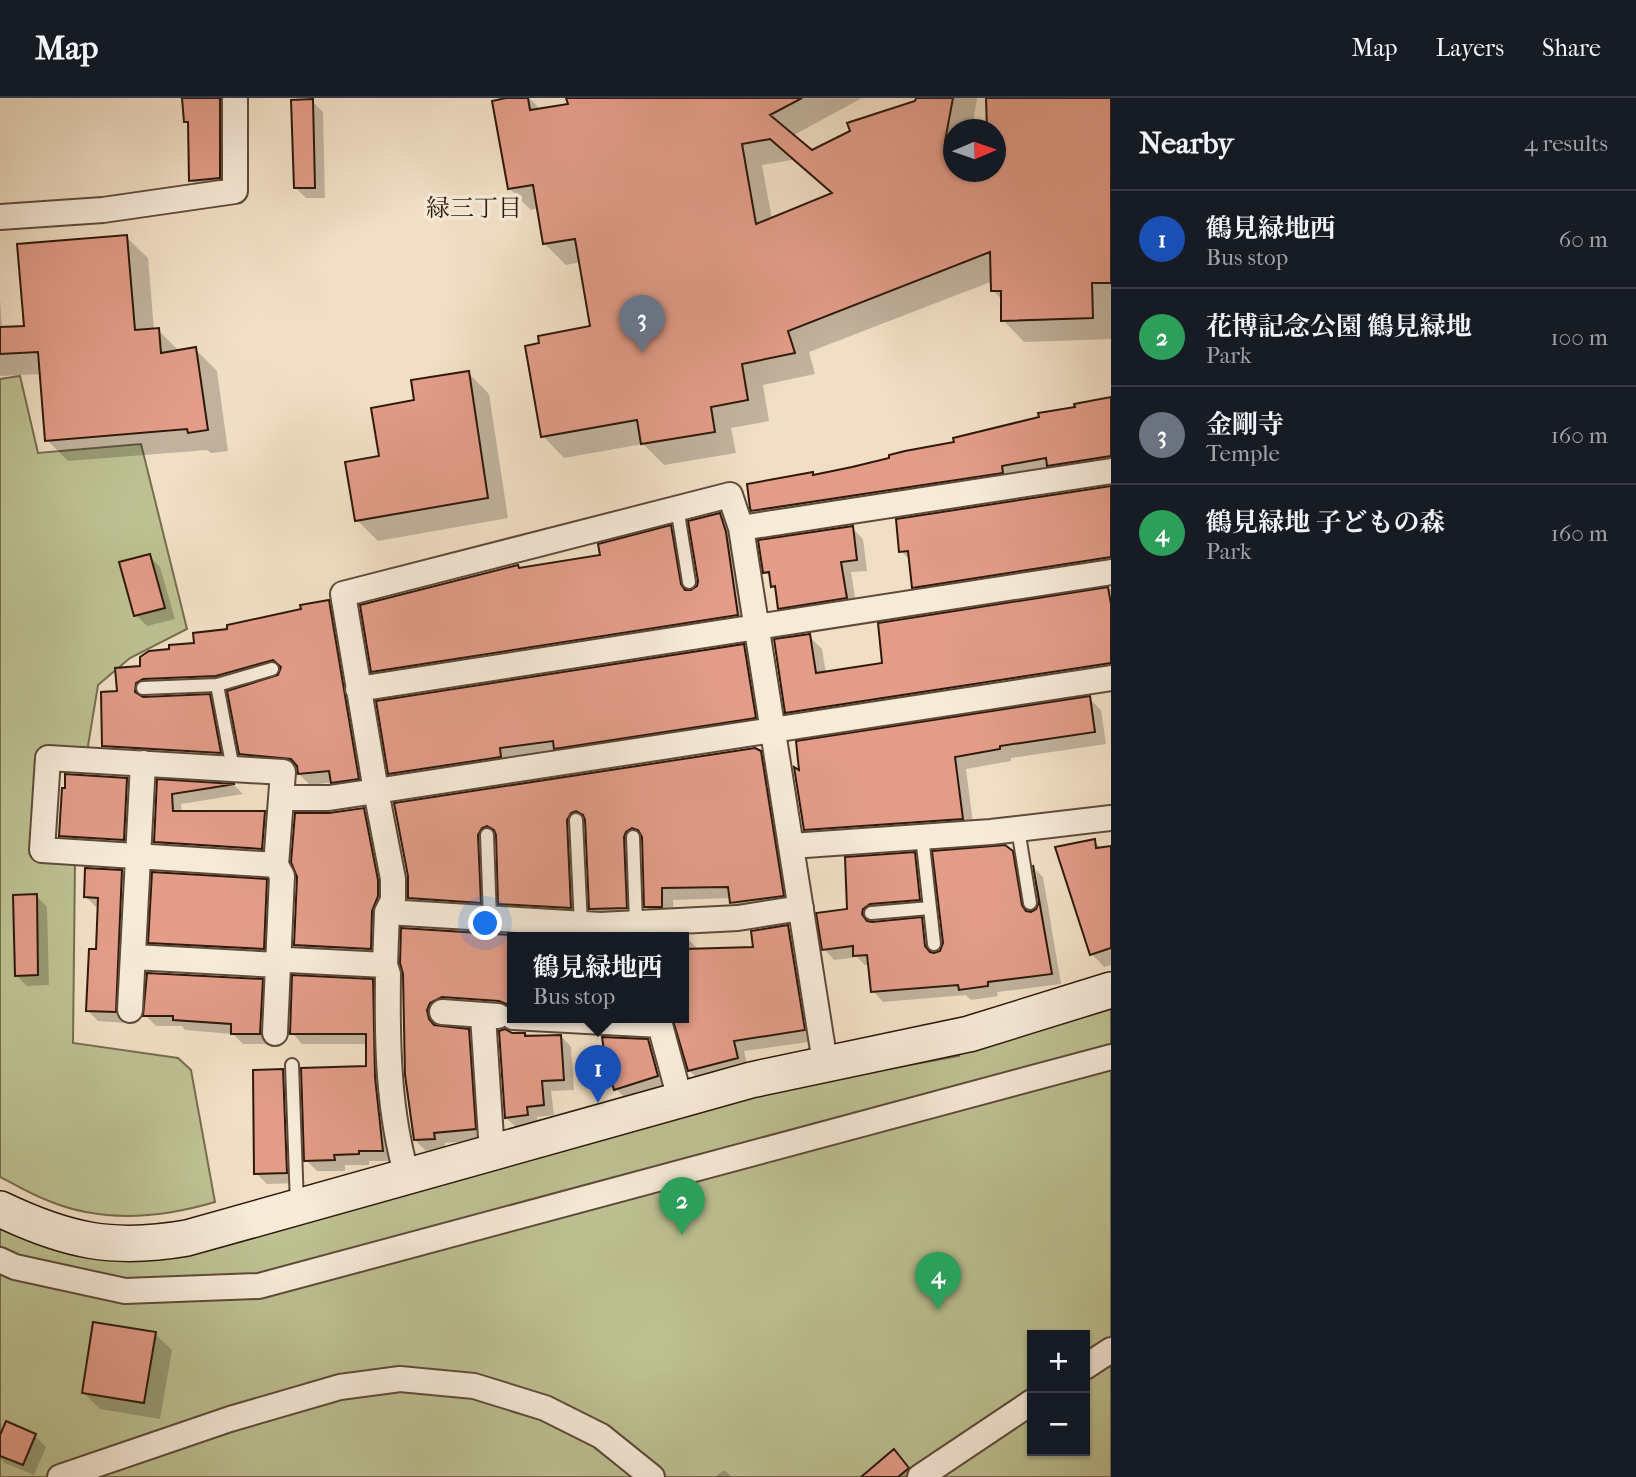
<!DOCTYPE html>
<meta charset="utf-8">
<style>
body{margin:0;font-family:"IM FELL French Canon","Noto Serif JP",serif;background:#242831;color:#f1f3f6}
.controls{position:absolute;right:21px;bottom:21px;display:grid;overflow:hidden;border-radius:0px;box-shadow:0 2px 5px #0004}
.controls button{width:63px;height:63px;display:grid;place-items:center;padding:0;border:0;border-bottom:2px solid #363941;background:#171b24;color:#f1f3f6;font:35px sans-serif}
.compass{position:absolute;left:943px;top:21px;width:63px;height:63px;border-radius:50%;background:#171b24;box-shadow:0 2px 5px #0004;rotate:88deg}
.you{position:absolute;left:486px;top:826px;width:24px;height:24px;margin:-18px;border:5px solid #fff;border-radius:50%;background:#1a73e8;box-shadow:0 0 0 10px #1a73e833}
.badge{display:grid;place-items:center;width:46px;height:46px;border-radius:50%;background:#c59692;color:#fff;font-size:23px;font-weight:700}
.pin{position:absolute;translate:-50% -58px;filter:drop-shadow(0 2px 4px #0008)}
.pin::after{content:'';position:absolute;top:37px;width:24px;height:21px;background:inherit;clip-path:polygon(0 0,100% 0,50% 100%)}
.popup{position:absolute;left:507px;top:834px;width:182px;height:91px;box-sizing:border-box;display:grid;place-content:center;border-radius:0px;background:#171b24;filter:drop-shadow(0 2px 5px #0005);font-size:23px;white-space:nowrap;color:#9ea1a6}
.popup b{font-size:26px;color:#f1f3f6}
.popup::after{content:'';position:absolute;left:50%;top:100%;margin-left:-14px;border:14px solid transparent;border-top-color:#171b24}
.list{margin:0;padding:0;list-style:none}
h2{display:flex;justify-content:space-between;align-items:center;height:91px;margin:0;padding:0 28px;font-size:30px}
h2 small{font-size:23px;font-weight:400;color:#9ea1a6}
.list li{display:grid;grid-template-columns:46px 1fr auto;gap:21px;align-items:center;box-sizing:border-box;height:98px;padding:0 28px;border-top:2px solid #363941}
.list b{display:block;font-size:26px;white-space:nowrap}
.list p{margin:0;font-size:23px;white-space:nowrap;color:#9ea1a6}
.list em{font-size:23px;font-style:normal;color:#9ea1a6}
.map{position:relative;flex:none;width:1111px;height:1379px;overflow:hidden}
header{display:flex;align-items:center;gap:42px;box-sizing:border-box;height:98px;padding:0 35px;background:#171b24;border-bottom:2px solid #363941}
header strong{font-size:33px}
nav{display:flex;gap:38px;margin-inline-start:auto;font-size:24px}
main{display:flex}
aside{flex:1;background:#171b24}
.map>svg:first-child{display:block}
.green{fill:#bdc192;stroke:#766d4e;stroke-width:2;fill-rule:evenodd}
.shadow{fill:#0003;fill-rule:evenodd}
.building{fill:#e29c88;stroke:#2e190b;stroke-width:2;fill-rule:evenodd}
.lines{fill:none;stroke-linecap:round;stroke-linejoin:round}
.lane-casing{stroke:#5f4a3a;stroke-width:16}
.street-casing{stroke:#5f4a3a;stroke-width:28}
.secondary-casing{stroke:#2e190b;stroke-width:38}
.lane{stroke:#f6ead9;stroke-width:12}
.street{stroke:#f6ead9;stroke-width:24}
.secondary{stroke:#f6ead9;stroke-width:35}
.labels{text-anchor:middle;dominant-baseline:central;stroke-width:7;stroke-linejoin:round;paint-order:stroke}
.neighbourhood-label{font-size:24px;fill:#2e190b;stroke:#f6ead9}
</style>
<header>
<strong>Map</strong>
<nav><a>Map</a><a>Layers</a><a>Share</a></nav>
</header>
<main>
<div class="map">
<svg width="1111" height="1379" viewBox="0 0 1111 1379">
<rect width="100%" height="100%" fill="#f1dfc5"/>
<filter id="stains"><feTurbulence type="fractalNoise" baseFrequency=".00286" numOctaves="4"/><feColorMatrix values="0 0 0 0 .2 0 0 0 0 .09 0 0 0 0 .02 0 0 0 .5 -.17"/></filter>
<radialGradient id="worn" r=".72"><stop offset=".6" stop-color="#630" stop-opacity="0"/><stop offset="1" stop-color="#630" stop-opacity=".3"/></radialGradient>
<path class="green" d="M 20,278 L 38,355 L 141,346 L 187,531 L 130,560 L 98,587 L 87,654 L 43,653 L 35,757 L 75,762 L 73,945 L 178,960 L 191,972 L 215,1104 C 161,1120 102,1125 49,1103 C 32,1097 16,1087 0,1079 L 0,281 Z
M 1111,907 L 1111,1379 L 0,1379 L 0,1126 L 72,1155 L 758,995 L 959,958 L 961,951 ZM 1032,1237 L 1085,1237 L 1085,1353 L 1032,1353 Z"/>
<path class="shadow" d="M 184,0 L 235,0 L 235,95 L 206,98 L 191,82 L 190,28 L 185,23 Z
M 517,0 L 529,0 L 541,12 L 570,8 L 568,0 L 862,0 L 792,38 L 812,54 L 917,4 L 918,0 L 977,0 L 972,32 L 954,32 L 954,74 L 996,74 L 996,32 L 988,0 L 1111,0 L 1111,241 L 1024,244 L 1003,222 L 1002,202 L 993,192 L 993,183 L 809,254 L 815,276 L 763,287 L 769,323 L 731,330 L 736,355 L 664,367 L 643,346 L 564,360 L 543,338 L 592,230 L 581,164 L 566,167 L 544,145 L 538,110 L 531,112 L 509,90 ZM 792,62 L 833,97 L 772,121 L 762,67 Z
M 312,3 L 323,14 L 325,100 L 306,100 L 295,89 Z
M 126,139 L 148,160 L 154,232 L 158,232 L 180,254 L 195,251 L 217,273 L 228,353 L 211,355 L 207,352 L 68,363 L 47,342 L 41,276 L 0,278 L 0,201 L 2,231 L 26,230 Z
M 468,275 L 489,296 L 508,420 L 378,443 L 357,422 L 381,359 L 416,304 Z
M 1111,302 L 1111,374 L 766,425 L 753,413 L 812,376 L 814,378 L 956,345 Z
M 1111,390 L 1111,473 L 927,502 L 914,489 L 911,463 L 901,453 Z
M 720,417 L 731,428 L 748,527 L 384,584 L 373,573 L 518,468 L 520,471 L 602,459 L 671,429 L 681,440 L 690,495 L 698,489 Z
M 852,430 L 863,441 L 867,473 L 851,474 L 857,511 L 791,521 L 780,510 L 777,493 L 773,488 L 772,481 L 765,474 Z
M 149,458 L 160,469 L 175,521 L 147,528 L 136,517 Z
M 1111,491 L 1111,579 L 800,627 L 787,614 L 809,538 L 822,551 L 826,575 L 884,567 L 880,527 Z
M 328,503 L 339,514 L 369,691 L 344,695 L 333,684 L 310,687 L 299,676 L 299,671 L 252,667 L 241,656 L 281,574 L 227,589 L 154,592 L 146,596 L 146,600 L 209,598 L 220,609 L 231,666 L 115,659 L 104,648 L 119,595 L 142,570 L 229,532 Z
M 744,548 L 754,559 L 765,630 L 510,660 L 511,669 L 401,686 L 390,675 Z
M 1089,600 L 1101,612 L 1106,646 L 1011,660 L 1011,663 L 966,671 L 974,733 L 817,743 L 805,731 L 802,675 Z
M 760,654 L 772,667 L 795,809 L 744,817 L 732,805 L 731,800 L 673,802 L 674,820 L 658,821 L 646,809 L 644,742 L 637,746 L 638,822 L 603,823 L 591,811 L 587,725 L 582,727 L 578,735 L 583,821 L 512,817 L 500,805 L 498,740 L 494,741 L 489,750 L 492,816 L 422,812 L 410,800 L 409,778 L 396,707 Z
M 127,681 L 138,692 L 134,752 L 72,748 L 61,738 L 67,692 Z
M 159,683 L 235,688 L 243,696 L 181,706 L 182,715 L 264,715 L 275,725 L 272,761 L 166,754 L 156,744 Z
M 363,712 L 374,723 L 388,795 L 381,862 L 307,858 L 296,847 L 299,778 L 331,716 Z
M 1094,743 L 1102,751 L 1111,749 L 1111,867 L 1104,869 L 1092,856 Z
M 1012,754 L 1022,765 L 1031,816 L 1037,813 L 1040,804 L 1036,772 L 1043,779 L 1061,886 L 997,894 L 998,898 L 971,902 L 966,897 L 883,904 L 873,893 L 870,867 L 865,867 L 857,859 L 834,862 L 824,851 L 849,812 L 914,756 L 925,766 L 930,812 L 880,816 L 873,821 L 872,825 L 922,821 L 932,832 L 935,856 L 941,854 Z
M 122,774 L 133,785 L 126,925 L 98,923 L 87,912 L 98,853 L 99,809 L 96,809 L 85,798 Z
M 266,783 L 277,794 L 274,861 L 161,855 L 150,844 Z
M 36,798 L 47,809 L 49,887 L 27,888 L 16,877 Z
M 788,829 L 799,840 L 815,943 L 744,953 L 748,970 L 700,983 L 689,972 L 674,923 L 614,919 L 684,919 L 684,843 L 690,843 L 699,852 L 755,851 Z
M 403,832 L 520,839 L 512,839 L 512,914 L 437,924 L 438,930 L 468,933 L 479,944 L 486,1042 L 445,1045 L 445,1051 L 426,1053 L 415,1042 Z
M 262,883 L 273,894 L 271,946 L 243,946 L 233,936 L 185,932 L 182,928 L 156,928 L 145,917 Z
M 372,883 L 383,894 L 394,1063 L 369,1063 L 369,1067 L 345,1067 L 345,1073 L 317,1073 L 306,1062 L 368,970 L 368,946 L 302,946 L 292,935 Z
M 501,934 L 561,938 L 571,949 L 574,992 L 551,993 L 554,1017 L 537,1019 L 538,1028 L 517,1030 L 506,1020 Z
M 648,943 L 658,953 L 667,988 L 626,1001 L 616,991 Z
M 283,973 L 294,984 L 297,1085 L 267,1086 L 256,1075 Z
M 155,1236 L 172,1252 L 160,1321 L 100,1311 L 83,1294 Z
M 35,1338 L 46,1349 L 34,1377 L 5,1365 L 0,1360 L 0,1341 Z
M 894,1354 L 905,1365 L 917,1379 L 883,1379 Z
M 724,1372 L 732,1379 L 715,1379 Z"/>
<path class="building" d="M 182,0 L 220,0 L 220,80 L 189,83 L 188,24 L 184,24 Z
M 506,0 L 528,0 L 530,12 L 568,6 L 566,0 L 802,0 L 770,17 L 812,52 L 850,33 L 847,25 L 915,3 L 916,0 L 953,0 L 945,43 L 954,45 L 954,74 L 996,74 L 996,32 L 987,32 L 986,0 L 1111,0 L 1111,185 L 1092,185 L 1093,220 L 1001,223 L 1001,193 L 991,193 L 990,154 L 788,233 L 795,255 L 742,266 L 748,302 L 711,309 L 715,334 L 641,346 L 637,322 L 541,339 L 525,248 L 539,245 L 538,238 L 590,228 L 575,141 L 543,146 L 533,87 L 508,91 L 492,3 ZM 770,41 L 832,95 L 756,126 L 742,46 Z
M 313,1 L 315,90 L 294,90 L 291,2 Z
M 127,137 L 135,232 L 159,230 L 161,255 L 196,249 L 208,332 L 188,335 L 187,331 L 45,343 L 38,254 L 0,256 L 0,229 L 24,228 L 17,146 Z
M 469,273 L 488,400 L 355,423 L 345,364 L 379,358 L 371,310 L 414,302 L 411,282 Z
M 1111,299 L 1111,358 L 1047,368 L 1046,360 L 1002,368 L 1003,375 L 751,413 L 750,410 L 747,386 L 813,374 L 813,377 L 852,369 L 889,360 L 889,357 L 905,353 L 954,344 L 953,340 L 1039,319 L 1038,315 L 1075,309 L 1074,306 Z
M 1111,388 L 1111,459 L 912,490 L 908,453 L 899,454 L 896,421 Z
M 720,415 L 726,434 L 738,517 L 371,574 L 360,507 L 518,467 L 519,470 L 600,457 L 598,446 L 671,427 L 681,486 L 685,492 L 691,492 L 697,488 L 698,483 L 688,423 Z
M 853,428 L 857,462 L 841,464 L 847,500 L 778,511 L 775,488 L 771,489 L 769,474 L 763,475 L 758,442 Z
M 150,456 L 165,510 L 134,518 L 119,464 Z
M 1108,489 L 1111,506 L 1111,565 L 785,615 L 774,541 L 810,536 L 816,575 L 882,565 L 878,525 Z
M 329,502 L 359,681 L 331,685 L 329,673 L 298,676 L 297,668 L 291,661 L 239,656 L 227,593 L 278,577 L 281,569 L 273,562 L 216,578 L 143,581 L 136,585 L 135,594 L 143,599 L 210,596 L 221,655 L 102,648 L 101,594 L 117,593 L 115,570 L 140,568 L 140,559 L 149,553 L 169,551 L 169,547 L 194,545 L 193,535 L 227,531 L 227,527 L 301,511 L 300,507 Z
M 744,546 L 756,620 L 554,651 L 553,643 L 500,650 L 501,659 L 388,676 L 376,603 Z
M 1090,598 L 1095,634 L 1000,648 L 1000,651 L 955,659 L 963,721 L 804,732 L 794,669 L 799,672 L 796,643 Z
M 755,650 L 761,653 L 784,798 L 730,805 L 728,789 L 662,790 L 662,809 L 644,809 L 642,739 L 638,732 L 632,730 L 626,734 L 624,739 L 627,810 L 589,811 L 585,722 L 583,717 L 576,713 L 571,715 L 567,722 L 571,810 L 498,806 L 496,737 L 494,732 L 487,728 L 482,730 L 478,737 L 481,805 L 408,800 L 408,778 L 394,705 Z
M 65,676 L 127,680 L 124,742 L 59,738 L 62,690 L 65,690 Z
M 157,681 L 235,686 L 172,696 L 173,713 L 265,713 L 262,751 L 154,744 Z
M 364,710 L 378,782 L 378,798 L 372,813 L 371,851 L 294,847 L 297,779 L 291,764 L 295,715 L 329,715 Z
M 1095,741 L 1096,750 L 1111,748 L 1111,850 L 1090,857 L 1055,749 Z
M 1005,747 L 1013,753 L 1022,807 L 1026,813 L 1031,814 L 1036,811 L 1039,804 L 1033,767 L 1052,876 L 988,884 L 988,888 L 959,892 L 958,887 L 871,894 L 867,857 L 853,858 L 853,848 L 822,852 L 816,815 L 847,811 L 845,759 L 915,754 L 920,802 L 870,806 L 863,811 L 862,816 L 867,823 L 872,824 L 922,819 L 925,848 L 930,854 L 934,855 L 940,853 L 943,845 L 932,753 Z
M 85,770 L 122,772 L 116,914 L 86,913 L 89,851 L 96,851 L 98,800 L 84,799 Z
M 152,774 L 267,781 L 264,851 L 148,845 Z
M 37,796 L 38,877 L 15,878 L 13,797 Z
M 788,827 L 805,932 L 734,943 L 738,960 L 688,973 L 672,919 L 684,919 L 684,851 L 753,849 L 751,833 Z
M 401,830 L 512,837 L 512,904 L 506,906 L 499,903 L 442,899 L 430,905 L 427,912 L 429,921 L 434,927 L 469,931 L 476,1031 L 434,1035 L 435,1041 L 414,1042 L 405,977 L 403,876 L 400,865 Z
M 147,875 L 263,881 L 260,936 L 231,936 L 231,926 L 173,922 L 173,918 L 143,918 Z
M 292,877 L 373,881 L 375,979 L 383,1053 L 359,1053 L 359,1056 L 334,1057 L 335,1062 L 304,1063 L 301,970 L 366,968 L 366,936 L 290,936 Z
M 505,931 L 512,935 L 525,935 L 525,938 L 561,937 L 564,982 L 542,983 L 544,1007 L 527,1009 L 528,1017 L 505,1020 L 499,933 Z
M 602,939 L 648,941 L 658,978 L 614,992 L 605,960 Z
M 283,971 L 287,1075 L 254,1076 L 253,972 Z
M 93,1224 L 156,1234 L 144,1305 L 82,1295 Z
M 6,1323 L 36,1336 L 23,1367 L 0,1358 L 0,1337 Z
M 894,1351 L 909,1370 L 898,1379 L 861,1379 Z"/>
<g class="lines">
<g class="lane-casing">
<path id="lane" d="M 677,409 L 689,484
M 217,587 L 233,671
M 143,590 L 217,587 L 272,571
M 576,722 L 581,827
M 1018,731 L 1030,805
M 487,737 L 490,821
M 922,738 L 934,846
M 633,739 L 636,825
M 871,815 L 930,810
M 292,967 L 297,1107"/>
</g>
<g class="street-casing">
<path id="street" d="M 0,119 L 103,112 L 235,93 L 235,0
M 741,430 L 1111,373
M 358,591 L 1111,474
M 281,700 L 329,700 L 376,693 L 1111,580
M 791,748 L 991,734 L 1111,720
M 387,814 L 600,827 L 738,820 L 801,810
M 134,859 L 278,867 L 288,862 L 385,867
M 130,912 L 143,665
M 442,914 L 498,918
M 483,918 L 492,1055
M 513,919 L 660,927 L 680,1001
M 275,935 L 282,778 L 276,767 L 283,674 L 48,660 L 42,752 L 276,767
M 407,1078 C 388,1013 387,944 388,876 L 385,867 L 387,814 L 393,802 L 393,781 L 376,693 L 343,496 L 730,397 L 741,430 L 825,965
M 0,1162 L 15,1169 L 125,1193 L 259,1188 L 1111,959
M 1085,1269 L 1111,1252
M 60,1379 L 230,1321 L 340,1289 L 400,1281 L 474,1288 L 545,1310 L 601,1338 L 652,1379
M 920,1379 L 1032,1304"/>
</g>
<g class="secondary-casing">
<path id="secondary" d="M 0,1111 C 67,1143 113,1153 187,1140 L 751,982 L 969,936 L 1111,892"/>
</g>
<use href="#lane" class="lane"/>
<use href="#street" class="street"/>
<use href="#secondary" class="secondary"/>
</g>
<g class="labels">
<g class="neighbourhood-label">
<text x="474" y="110">緑三丁目</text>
</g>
</g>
<rect width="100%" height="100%" filter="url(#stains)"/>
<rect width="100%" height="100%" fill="url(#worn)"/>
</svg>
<div class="controls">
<button>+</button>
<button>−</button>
</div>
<svg class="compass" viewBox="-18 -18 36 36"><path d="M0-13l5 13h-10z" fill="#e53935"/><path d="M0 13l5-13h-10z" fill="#9ea1a6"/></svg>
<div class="you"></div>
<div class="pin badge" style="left:598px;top:1005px;background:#1a4fb4">1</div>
<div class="popup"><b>鶴見緑地西</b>Bus stop</div>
<div class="pin badge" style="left:682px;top:1137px;background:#2e9e5b">2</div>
<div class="pin badge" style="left:642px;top:255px;background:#6b7280">3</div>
<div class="pin badge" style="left:938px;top:1212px;background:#2e9e5b">4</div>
</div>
<aside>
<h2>Nearby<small>4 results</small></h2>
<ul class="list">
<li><span class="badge" style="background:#1a4fb4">1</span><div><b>鶴見緑地西</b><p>Bus stop</p></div><em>60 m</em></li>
<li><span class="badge" style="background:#2e9e5b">2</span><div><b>花博記念公園 鶴見緑地</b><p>Park</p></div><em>100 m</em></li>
<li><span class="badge" style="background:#6b7280">3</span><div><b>金剛寺</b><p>Temple</p></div><em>160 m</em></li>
<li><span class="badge" style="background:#2e9e5b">4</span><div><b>鶴見緑地 子どもの森</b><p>Park</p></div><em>160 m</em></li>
</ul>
</aside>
</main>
